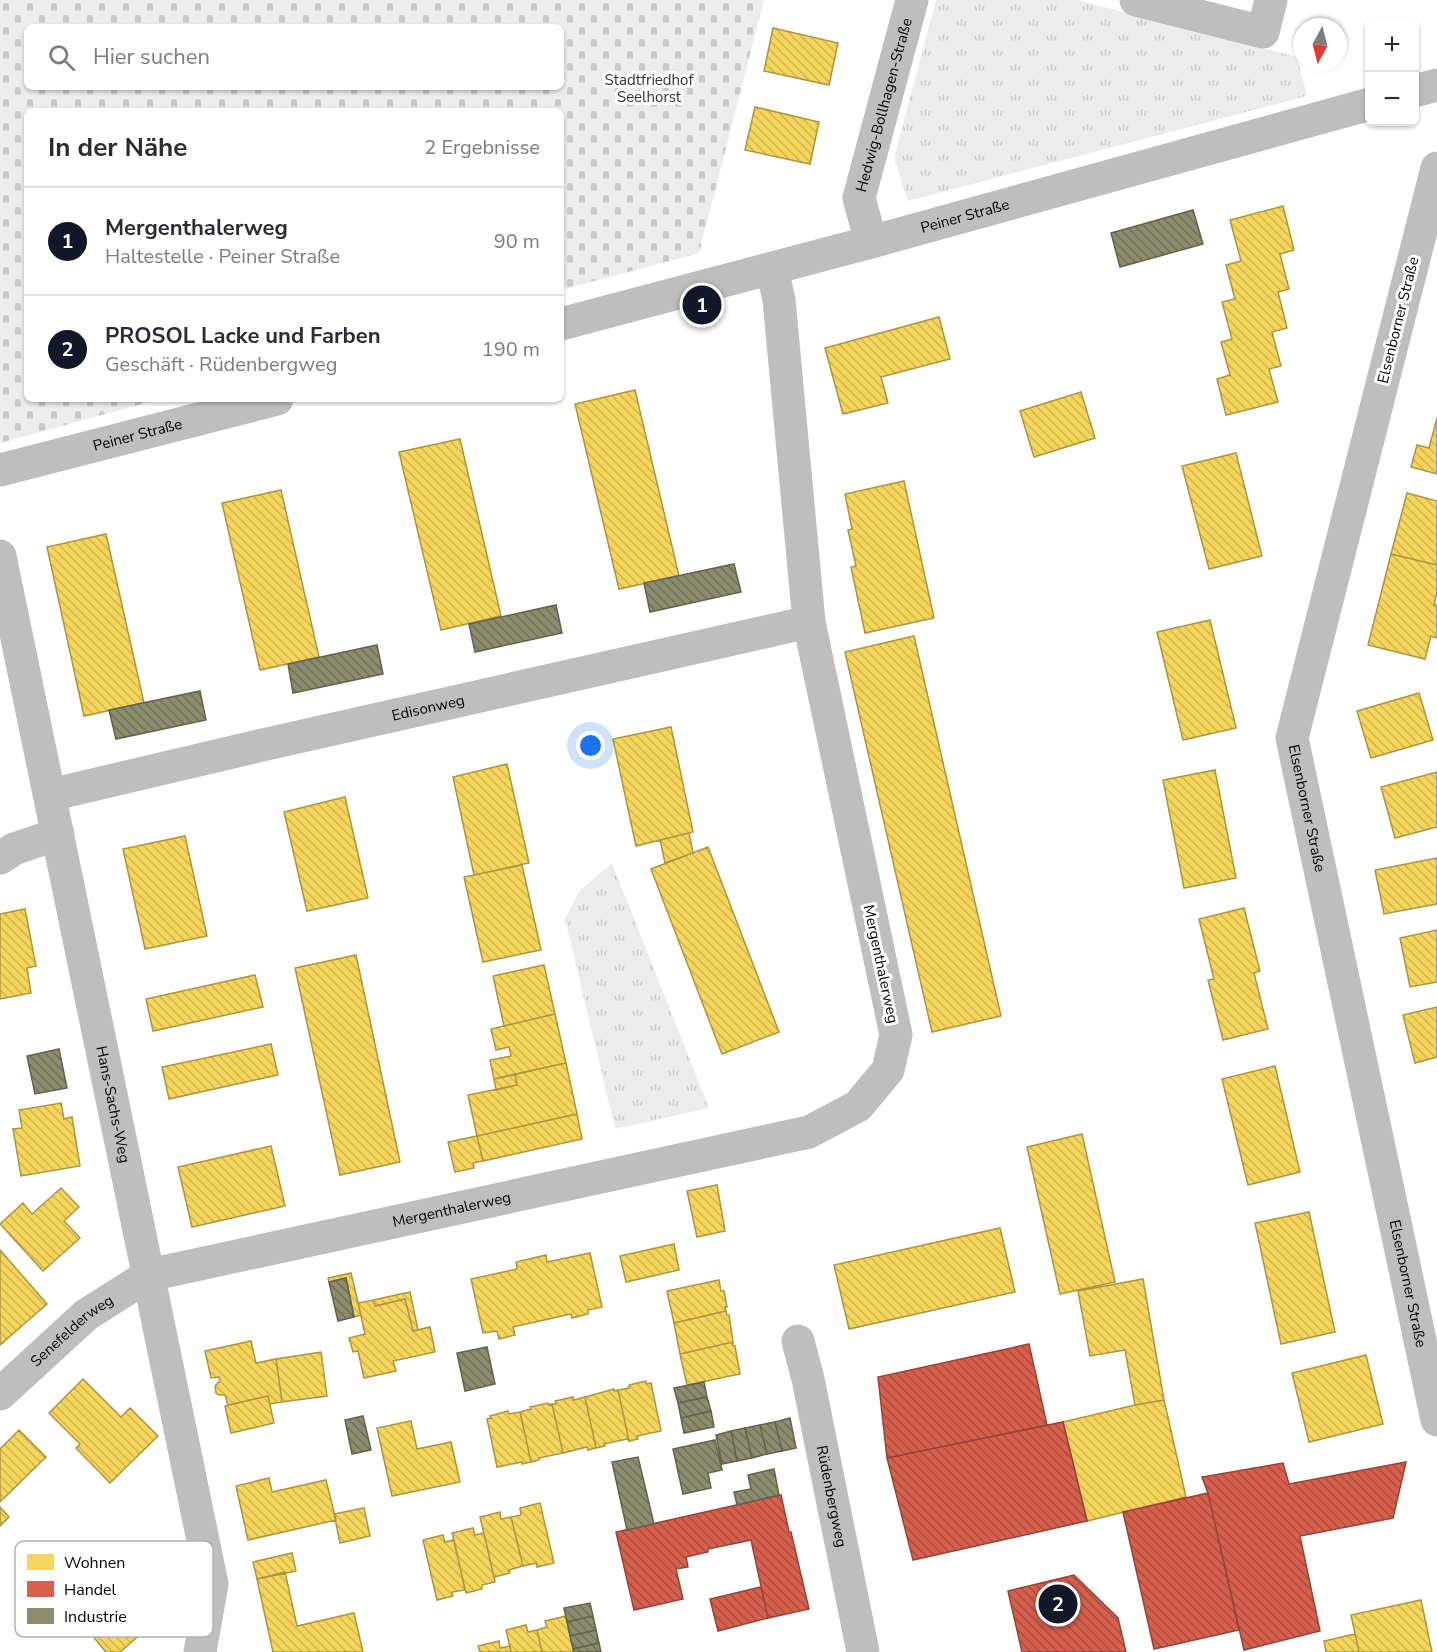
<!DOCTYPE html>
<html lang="de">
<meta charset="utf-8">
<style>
body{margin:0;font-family:"Nunito Sans",sans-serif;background:#f2f2f3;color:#2b2b33}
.controls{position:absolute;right:18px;top:18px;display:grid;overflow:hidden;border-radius:9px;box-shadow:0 2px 4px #0004}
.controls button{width:54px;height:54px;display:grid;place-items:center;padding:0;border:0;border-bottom:2px solid #e1e1e2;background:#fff;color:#2b2b33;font:30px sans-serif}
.compass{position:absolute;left:1293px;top:18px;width:54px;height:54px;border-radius:50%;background:#fff;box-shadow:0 2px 4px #0004;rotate:187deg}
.you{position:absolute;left:591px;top:746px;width:21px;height:21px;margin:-15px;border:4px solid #fff;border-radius:50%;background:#1a73e8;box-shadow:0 0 0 9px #1a73e833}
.badge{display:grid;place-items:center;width:39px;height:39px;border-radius:50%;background:#111827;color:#fff;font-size:20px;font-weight:700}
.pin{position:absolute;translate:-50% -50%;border:3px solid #fff;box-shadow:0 2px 6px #0006}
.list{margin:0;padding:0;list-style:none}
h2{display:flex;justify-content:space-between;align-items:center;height:78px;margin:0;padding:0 24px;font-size:26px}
h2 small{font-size:20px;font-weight:400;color:#7c7c81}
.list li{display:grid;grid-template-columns:39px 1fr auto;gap:18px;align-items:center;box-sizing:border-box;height:108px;padding:0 24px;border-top:2px solid #e1e1e2}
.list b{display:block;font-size:22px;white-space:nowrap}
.list p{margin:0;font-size:20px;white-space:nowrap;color:#7c7c81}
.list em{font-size:20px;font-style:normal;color:#7c7c81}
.icon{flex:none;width:33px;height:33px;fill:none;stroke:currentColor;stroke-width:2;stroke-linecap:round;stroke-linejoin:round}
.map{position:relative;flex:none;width:1437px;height:1652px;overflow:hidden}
.search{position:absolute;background:#fff;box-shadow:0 2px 4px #0004;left:24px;top:24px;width:540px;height:66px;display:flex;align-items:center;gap:15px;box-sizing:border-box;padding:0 21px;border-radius:9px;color:#7c7c81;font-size:22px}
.panel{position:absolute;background:#fff;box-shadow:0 2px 4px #0004;left:24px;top:108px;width:540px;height:294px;border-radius:9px}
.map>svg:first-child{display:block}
.cemetery{fill:url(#cemetery-stones);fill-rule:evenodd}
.park{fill:url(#park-tufts)}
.homes{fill:url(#homes-back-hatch);stroke:#ac9540;stroke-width:1.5}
.shops{fill:url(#shops-back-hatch);stroke:#964336;stroke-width:1.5}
.industry{fill:url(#industry-back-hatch);stroke:#62624d;stroke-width:1.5}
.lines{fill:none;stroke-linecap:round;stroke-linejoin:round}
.minor{stroke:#bebebe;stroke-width:33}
.labels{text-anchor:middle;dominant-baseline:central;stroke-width:6;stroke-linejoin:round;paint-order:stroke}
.park-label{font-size:15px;fill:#333;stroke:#fff}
.street-label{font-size:15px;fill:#000;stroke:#fff}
.key{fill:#fff;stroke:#b2b2b2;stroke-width:1.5}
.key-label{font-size:16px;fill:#000}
</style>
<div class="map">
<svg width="1437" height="1652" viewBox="0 0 1437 1652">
<defs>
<pattern id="cemetery-stones" width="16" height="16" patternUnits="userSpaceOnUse" patternTransform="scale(1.5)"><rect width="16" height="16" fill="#ececec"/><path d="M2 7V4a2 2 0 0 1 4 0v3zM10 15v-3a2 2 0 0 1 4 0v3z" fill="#c9c9c9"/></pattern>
<pattern id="park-tufts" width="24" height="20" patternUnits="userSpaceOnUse" patternTransform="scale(1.5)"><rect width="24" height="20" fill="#ececec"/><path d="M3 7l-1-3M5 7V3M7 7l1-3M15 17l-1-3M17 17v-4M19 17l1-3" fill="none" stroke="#c9c9c9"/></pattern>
<pattern id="homes-back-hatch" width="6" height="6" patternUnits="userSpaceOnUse" patternTransform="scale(1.5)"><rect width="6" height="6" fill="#f6d55c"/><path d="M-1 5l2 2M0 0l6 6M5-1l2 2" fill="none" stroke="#d1b54e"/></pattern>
<pattern id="shops-back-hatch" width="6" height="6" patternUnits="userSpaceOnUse" patternTransform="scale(1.5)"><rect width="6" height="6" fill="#d6604d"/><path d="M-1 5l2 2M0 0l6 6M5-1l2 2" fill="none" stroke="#ab4d3e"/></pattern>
<pattern id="industry-back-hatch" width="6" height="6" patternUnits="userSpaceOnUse" patternTransform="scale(1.5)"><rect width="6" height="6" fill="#8c8c6e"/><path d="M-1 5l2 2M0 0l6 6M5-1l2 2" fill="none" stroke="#707058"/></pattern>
</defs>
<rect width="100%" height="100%" fill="#fff"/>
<path class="cemetery" d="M 0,0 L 764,0 L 699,253 L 561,290 L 561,111 L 27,111 L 27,399 L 160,399 L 0,443 ZM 27,27 L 561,27 L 561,87 L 27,87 Z"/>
<path class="park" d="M 936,0 L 1077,0 L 1297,57 L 1307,96 L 908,201 L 894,158 Z
M 612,863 L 709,1108 L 615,1129 L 565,919 L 579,891 Z"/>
<path class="homes" d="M 773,28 L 838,43 L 829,85 L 764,71 Z
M 755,107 L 819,122 L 810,164 L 745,150 Z
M 1283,206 L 1294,250 L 1280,254 L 1289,289 L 1278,292 L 1287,328 L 1272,332 L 1281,366 L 1269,369 L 1278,402 L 1226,415 L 1217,379 L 1230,375 L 1221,342 L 1232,339 L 1222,302 L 1235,299 L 1226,265 L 1241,261 L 1230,220 Z
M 939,317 L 950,359 L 881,377 L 888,403 L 843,414 L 825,348 Z
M 635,390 L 679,576 L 619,589 L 575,404 Z
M 1081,392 L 1095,438 L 1034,457 L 1020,411 Z
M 1437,418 L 1437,474 L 1411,467 L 1417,445 L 1429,448 Z
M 460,439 L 501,616 L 441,630 L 399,452 Z
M 1236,453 L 1262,556 L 1209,569 L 1182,466 Z
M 904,481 L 934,618 L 865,633 L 851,567 L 856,566 L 848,530 L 852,529 L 845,494 Z
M 281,490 L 319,657 L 260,670 L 222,503 Z
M 1407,493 L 1437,501 L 1437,565 L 1391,554 Z
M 106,534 L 144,703 L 84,716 L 47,547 Z
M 1391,554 L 1437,565 L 1437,592 L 1434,605 L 1437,605 L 1437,638 L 1431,636 L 1425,659 L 1368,645 Z
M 1210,620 L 1236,728 L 1183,740 L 1157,632 Z
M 914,636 L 1001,1016 L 932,1032 L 845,652 Z
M 1419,693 L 1433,740 L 1371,758 L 1357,711 Z
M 671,727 L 693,832 L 636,846 L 613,739 Z
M 507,764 L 529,863 L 474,875 L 453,777 Z
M 1215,770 L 1236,878 L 1184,888 L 1163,780 Z
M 1437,772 L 1437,827 L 1395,838 L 1381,787 Z
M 345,797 L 368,898 L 307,911 L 284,812 Z
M 689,833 L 693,853 L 665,863 L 660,840 Z
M 185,836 L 207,936 L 145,949 L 123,849 Z
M 708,847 L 779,1032 L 722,1054 L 651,869 Z
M 1437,858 L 1437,904 L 1384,914 L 1375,870 Z
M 522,865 L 541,950 L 483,962 L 464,877 Z
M 1244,908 L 1260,971 L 1254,973 L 1268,1029 L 1223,1040 L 1208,980 L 1214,979 L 1199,919 Z
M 25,909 L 36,966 L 27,968 L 31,993 L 0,999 L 0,914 Z
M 1437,930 L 1437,982 L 1410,987 L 1400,938 Z
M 356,955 L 400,1162 L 340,1175 L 295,968 Z
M 544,965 L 555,1014 L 504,1026 L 493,976 Z
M 255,975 L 263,1007 L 153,1031 L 146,999 Z
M 1437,1007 L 1437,1057 L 1415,1063 L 1403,1015 Z
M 555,1014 L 566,1063 L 494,1079 L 490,1060 L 511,1056 L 509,1047 L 496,1050 L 491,1029 Z
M 271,1044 L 278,1075 L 169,1099 L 162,1067 Z
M 566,1063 L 577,1114 L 477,1136 L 468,1095 L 517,1085 L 515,1074 Z
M 1275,1066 L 1300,1172 L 1248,1185 L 1222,1079 Z
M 515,1074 L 517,1085 L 496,1090 L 494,1079 Z
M 61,1103 L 64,1119 L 72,1117 L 80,1166 L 21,1176 L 13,1129 L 22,1128 L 19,1110 Z
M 577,1114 L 582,1139 L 483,1161 L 477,1136 Z
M 1082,1134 L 1115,1282 L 1060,1294 L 1027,1147 Z
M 477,1136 L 483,1161 L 473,1163 L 474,1168 L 455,1172 L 448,1142 Z
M 271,1146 L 285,1206 L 192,1227 L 178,1167 Z
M 717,1185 L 725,1231 L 697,1237 L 687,1191 Z
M 61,1188 L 79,1207 L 64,1221 L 80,1238 L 43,1271 L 0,1224 L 23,1203 L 32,1214 Z
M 1309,1212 L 1335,1332 L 1281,1344 L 1255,1223 Z
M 1000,1228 L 1015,1292 L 849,1329 L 834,1265 Z
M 674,1244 L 679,1270 L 626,1282 L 620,1256 Z
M 0,1250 L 47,1304 L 0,1345 Z
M 590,1253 L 602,1307 L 588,1310 L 588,1314 L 572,1318 L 571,1314 L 513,1327 L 515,1335 L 499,1339 L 497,1331 L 483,1333 L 471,1279 L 517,1269 L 516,1262 L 546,1255 L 547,1262 Z
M 351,1273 L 361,1315 L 354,1317 L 346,1278 L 329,1282 L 328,1278 Z
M 1143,1279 L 1164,1400 L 1135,1405 L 1125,1350 L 1090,1356 L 1078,1291 Z
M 719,1280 L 721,1291 L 724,1291 L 727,1307 L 725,1307 L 726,1311 L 674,1323 L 667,1291 Z
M 410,1292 L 418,1330 L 413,1331 L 405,1299 L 375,1306 L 373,1300 Z
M 405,1299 L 413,1331 L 430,1327 L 435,1352 L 393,1361 L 396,1371 L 364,1378 L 358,1351 L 353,1352 L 349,1338 L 365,1334 L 358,1303 L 373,1300 L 375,1306 Z
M 726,1311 L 727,1315 L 729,1315 L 733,1342 L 680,1354 L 674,1323 Z
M 251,1341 L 256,1363 L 276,1359 L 282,1402 L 270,1404 L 268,1396 L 228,1405 L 225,1395 L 219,1395 L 216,1393 L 215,1386 L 220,1381 L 219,1377 L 211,1378 L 205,1351 Z
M 733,1342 L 733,1346 L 735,1346 L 740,1374 L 687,1385 L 680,1354 Z
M 321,1352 L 327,1396 L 282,1402 L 276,1359 Z
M 1366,1355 L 1383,1424 L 1309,1442 L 1292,1373 Z
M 83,1379 L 121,1417 L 130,1408 L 158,1436 L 110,1483 L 76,1448 L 80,1444 L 49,1413 Z
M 646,1381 L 647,1384 L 651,1383 L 661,1431 L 637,1436 L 638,1439 L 629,1441 L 618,1390 L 629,1388 L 629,1385 Z
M 614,1389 L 614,1391 L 618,1390 L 629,1441 L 627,1439 L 604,1444 L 605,1446 L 596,1448 L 585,1397 Z
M 268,1396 L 274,1423 L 231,1433 L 225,1406 Z
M 573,1397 L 574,1400 L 585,1397 L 596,1448 L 588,1450 L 587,1447 L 563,1453 L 552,1404 L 556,1404 L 555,1401 Z
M 1164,1400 L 1186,1497 L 1087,1521 L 1063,1422 L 1135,1405 Z
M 548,1403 L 549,1405 L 552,1404 L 563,1453 L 539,1458 L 539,1460 L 531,1462 L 520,1412 L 531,1409 L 530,1407 Z
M 508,1411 L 509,1414 L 520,1412 L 531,1462 L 522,1464 L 522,1462 L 497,1467 L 487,1419 L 491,1418 L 490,1416 Z
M 411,1421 L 417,1449 L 451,1442 L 460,1482 L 392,1496 L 377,1428 Z
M 19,1430 L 46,1457 L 0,1502 L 0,1449 Z
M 269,1478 L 272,1492 L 326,1480 L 336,1520 L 248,1540 L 236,1486 Z
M 540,1503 L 554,1563 L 537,1567 L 536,1563 L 523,1566 L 511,1517 L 521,1515 L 520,1508 Z
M 0,1507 L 9,1517 L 0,1526 Z
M 364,1508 L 370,1536 L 340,1543 L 334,1514 Z
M 500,1512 L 501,1519 L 511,1517 L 523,1566 L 509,1570 L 510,1573 L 494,1577 L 480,1517 Z
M 473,1528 L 475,1535 L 484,1533 L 495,1582 L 482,1585 L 482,1589 L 466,1593 L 452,1533 Z
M 443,1535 L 445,1542 L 454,1540 L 465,1590 L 452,1592 L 453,1596 L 437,1600 L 423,1540 Z
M 292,1553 L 296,1571 L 257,1579 L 253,1562 Z
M 131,1568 L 153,1595 L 127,1617 L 141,1634 L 120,1652 L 106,1652 L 70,1609 L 102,1581 L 108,1588 Z
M 285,1572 L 297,1626 L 354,1613 L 363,1652 L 273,1652 L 257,1579 Z
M 1421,1600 L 1432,1652 L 1359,1652 L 1351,1615 Z
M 566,1616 L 574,1652 L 542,1652 L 537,1630 L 547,1627 L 545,1621 Z
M 526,1625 L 528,1632 L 537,1630 L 542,1652 L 511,1652 L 506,1630 Z
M 1355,1634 L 1359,1652 L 1326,1652 L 1324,1641 Z
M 499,1641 L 500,1648 L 510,1646 L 511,1652 L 480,1652 L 478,1646 Z"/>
<path class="shops" d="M 1029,1344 L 1047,1425 L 887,1458 L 878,1377 Z
M 1063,1422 L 1087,1521 L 913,1560 L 887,1458 Z
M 1406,1462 L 1393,1518 L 1300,1536 L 1320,1631 L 1244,1650 L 1208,1493 L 1202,1477 L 1283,1463 L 1289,1484 Z
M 1208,1493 L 1239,1630 L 1154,1649 L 1123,1512 Z
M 781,1495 L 789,1532 L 791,1532 L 809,1609 L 768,1618 L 751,1540 L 708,1549 L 708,1552 L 686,1557 L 688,1567 L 676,1569 L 683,1599 L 634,1610 L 616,1532 Z
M 1074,1575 L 1118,1618 L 1126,1652 L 1022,1652 L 1008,1591 Z
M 761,1587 L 768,1618 L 718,1631 L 710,1599 Z"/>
<path class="industry" d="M 1193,210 L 1203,244 L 1120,267 L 1111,233 Z
M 734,564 L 741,592 L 650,612 L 644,583 Z
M 556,605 L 562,633 L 475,652 L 469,624 Z
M 377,645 L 383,674 L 293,693 L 288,664 Z
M 200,691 L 206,720 L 116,739 L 109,710 Z
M 59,1049 L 67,1088 L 35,1094 L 27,1056 Z
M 346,1278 L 354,1317 L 338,1321 L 329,1282 Z
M 487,1347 L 495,1384 L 465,1391 L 457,1353 Z
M 704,1382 L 707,1397 L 678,1403 L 674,1388 Z
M 707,1397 L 711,1411 L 681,1418 L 678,1403 Z
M 711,1411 L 714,1427 L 684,1433 L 681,1418 Z
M 363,1416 L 371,1450 L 352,1454 L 345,1420 Z
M 790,1418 L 796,1448 L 782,1451 L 775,1422 Z
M 775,1422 L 782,1451 L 767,1454 L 760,1425 Z
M 760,1425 L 767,1454 L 752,1458 L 745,1428 Z
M 745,1428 L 752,1458 L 737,1461 L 731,1431 Z
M 731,1431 L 737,1461 L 722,1464 L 716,1435 Z
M 715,1440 L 722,1470 L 708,1473 L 711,1488 L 683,1494 L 673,1449 Z
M 638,1457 L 654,1524 L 627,1530 L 612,1462 Z
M 774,1469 L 779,1495 L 737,1505 L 734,1492 L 751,1489 L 748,1475 Z
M 590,1603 L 593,1616 L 567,1622 L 564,1608 Z
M 593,1616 L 596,1630 L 570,1636 L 567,1622 Z
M 596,1630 L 599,1643 L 573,1649 L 570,1636 Z
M 599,1643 L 601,1652 L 574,1652 L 573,1649 Z"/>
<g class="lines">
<g class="minor">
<path d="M 1136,0 L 1263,32 L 1271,0"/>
<path d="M 1414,91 L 1437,85"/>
<path id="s1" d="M 1437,168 L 1292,738 L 1437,1420"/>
<path id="s2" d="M 871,242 L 859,198 L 912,0"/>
<path id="s3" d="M 561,324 L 871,242 L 1370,104"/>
<path id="s4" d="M 0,470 L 277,399"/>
<path id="s5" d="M 0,556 L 212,1584 L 200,1652"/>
<path id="s6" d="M 50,795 L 258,746 L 809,622"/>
<path d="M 0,858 L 14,849 L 58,834"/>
<path id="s7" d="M 798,1341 L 808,1379 L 863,1652"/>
<path id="s8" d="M 0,1394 L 86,1315 L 149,1275 L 809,1132 L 858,1106 L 888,1070 L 896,1035 L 809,622 L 779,300 L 772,268"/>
</g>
</g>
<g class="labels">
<g class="park-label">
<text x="649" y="80">Stadtfriedhof<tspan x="649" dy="17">Seelhorst</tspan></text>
</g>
<g class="street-label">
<text stroke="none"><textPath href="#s2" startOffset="142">Hedwig-Bollhagen-Straße</textPath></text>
<text stroke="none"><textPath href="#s3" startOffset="418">Peiner Straße</textPath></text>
<text transform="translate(1398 320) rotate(-76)">Elsenborner Straße</text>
<text stroke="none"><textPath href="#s4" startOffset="142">Peiner Straße</textPath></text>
<text stroke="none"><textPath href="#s6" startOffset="388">Edisonweg</textPath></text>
<text stroke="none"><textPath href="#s1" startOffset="660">Elsenborner Straße</textPath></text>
<text transform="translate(881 964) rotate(78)">Mergenthalerweg</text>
<text stroke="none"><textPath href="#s5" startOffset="560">Hans-Sachs-Weg</textPath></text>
<text stroke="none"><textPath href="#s8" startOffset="501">Mergenthalerweg</textPath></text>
<text stroke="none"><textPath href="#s1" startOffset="1146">Elsenborner Straße</textPath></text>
<text stroke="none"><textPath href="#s8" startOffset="96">Senefelderweg</textPath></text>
<text stroke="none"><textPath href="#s7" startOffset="159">Rüdenbergweg</textPath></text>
</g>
</g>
<rect x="15" y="1541" width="198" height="96" rx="9" class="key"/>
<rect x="27" y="1554" width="27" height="16" fill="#f6d55c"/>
<rect x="27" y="1581" width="27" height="16" fill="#d6604d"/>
<rect x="27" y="1608" width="27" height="16" fill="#8c8c6e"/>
<g class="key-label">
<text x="64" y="1568">Wohnen</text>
<text x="64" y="1595">Handel</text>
<text x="64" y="1622">Industrie</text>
</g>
</svg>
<div class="controls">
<button>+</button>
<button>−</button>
</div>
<svg class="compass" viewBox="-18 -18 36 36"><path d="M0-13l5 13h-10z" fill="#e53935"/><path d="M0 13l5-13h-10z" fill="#7c7c81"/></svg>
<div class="you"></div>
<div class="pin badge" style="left:702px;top:305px">1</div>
<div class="pin badge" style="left:1058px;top:1604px">2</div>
<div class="search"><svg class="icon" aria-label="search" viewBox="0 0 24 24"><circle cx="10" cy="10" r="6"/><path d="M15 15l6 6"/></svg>Hier suchen</div>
<section class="panel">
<h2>In der Nähe<small>2 Ergebnisse</small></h2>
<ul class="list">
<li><span class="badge">1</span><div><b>Mergenthalerweg</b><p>Haltestelle · Peiner Straße</p></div><em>90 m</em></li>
<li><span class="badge">2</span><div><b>PROSOL Lacke und Farben</b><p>Geschäft · Rüdenbergweg</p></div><em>190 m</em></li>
</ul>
</section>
</div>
